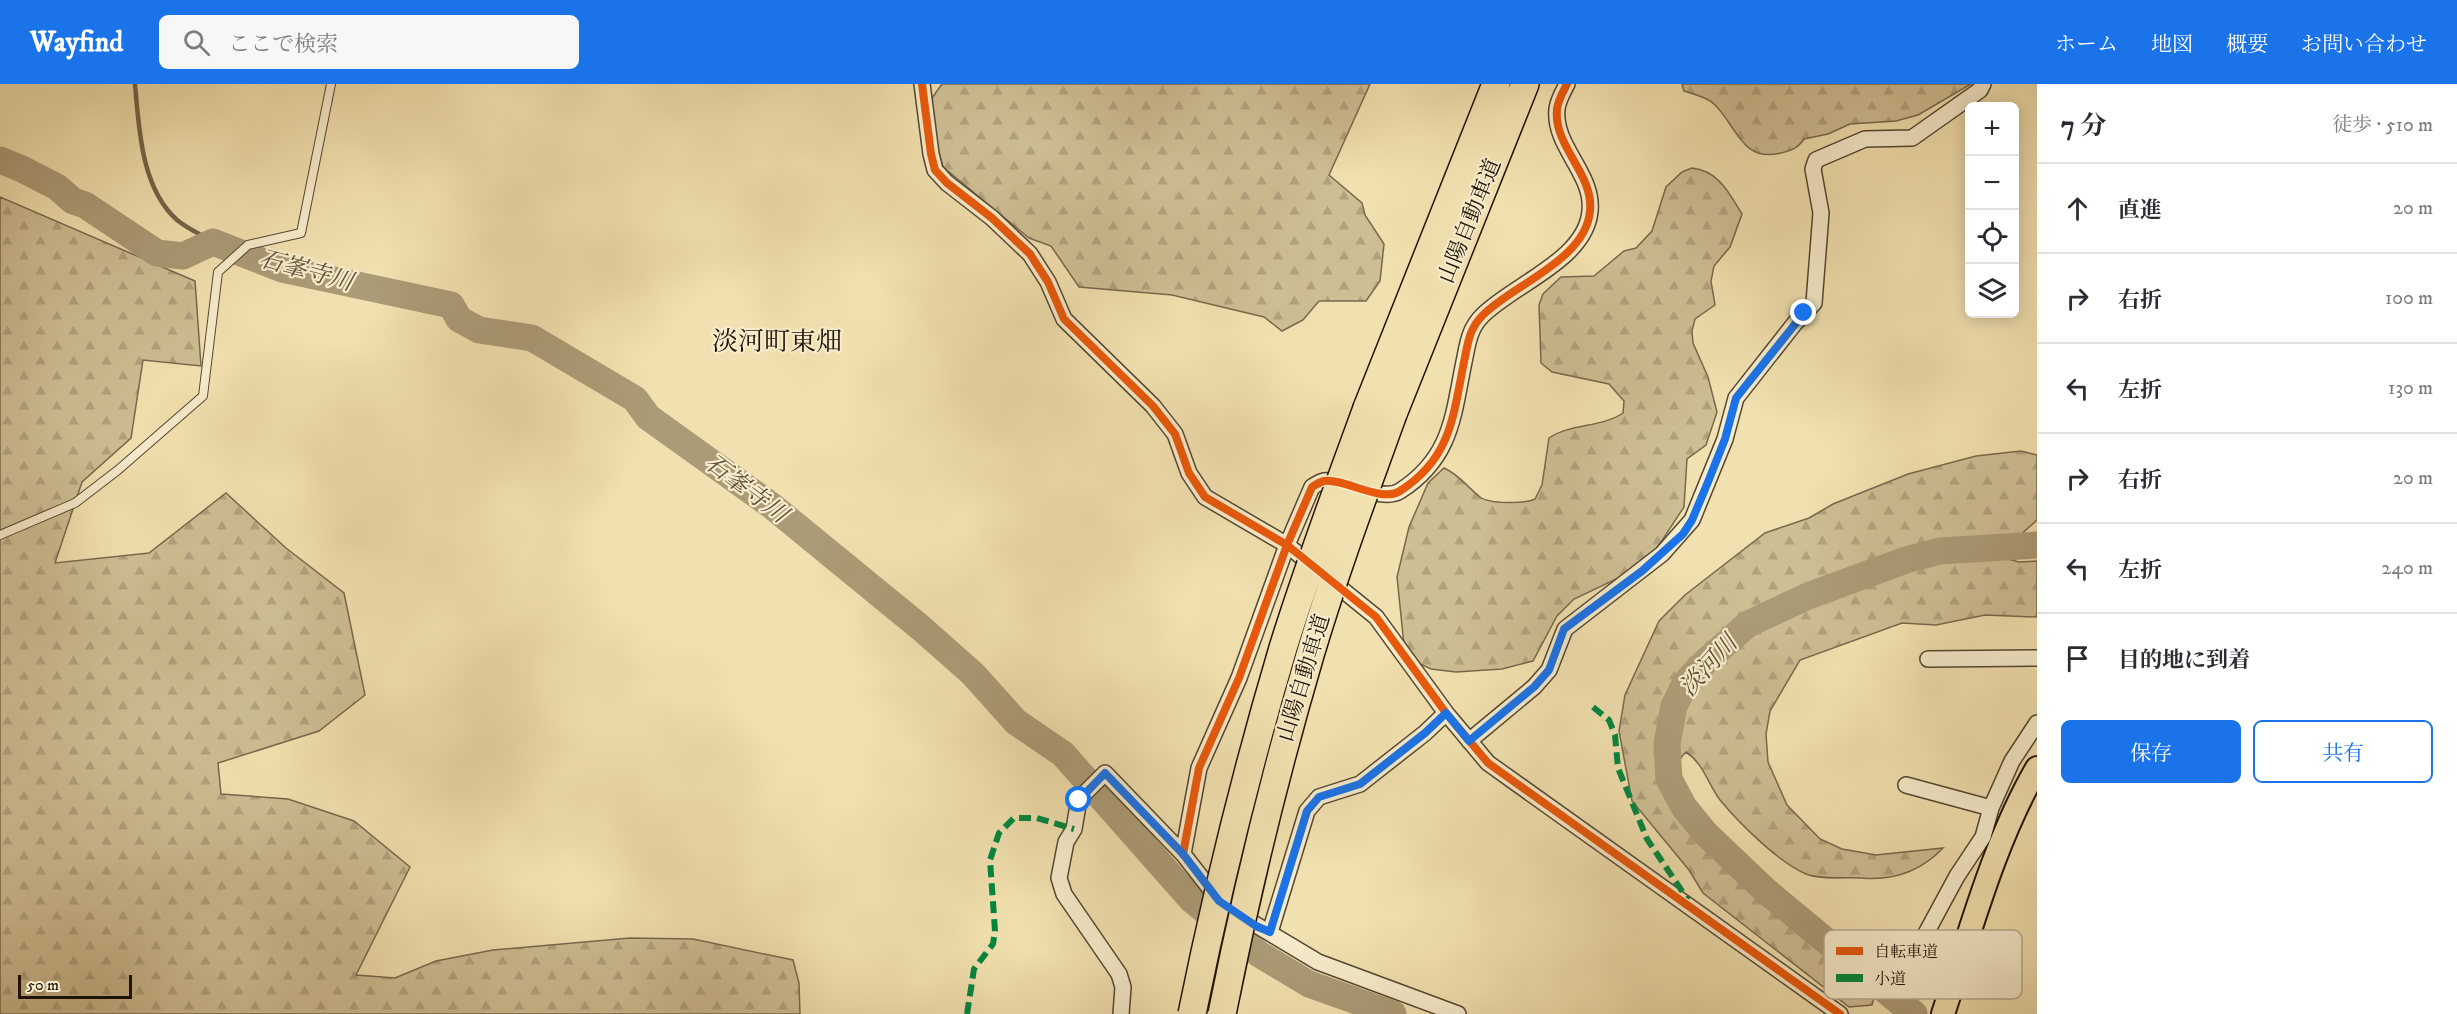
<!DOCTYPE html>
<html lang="ja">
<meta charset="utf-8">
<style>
body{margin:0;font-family:"IM FELL DW Pica","Noto Serif JP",serif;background:#f7f7f7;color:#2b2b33}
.controls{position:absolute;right:18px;top:18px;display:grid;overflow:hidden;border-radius:9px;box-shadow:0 3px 15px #0003}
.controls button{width:54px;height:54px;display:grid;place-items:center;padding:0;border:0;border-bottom:2px solid #e1e1e2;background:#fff;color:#2b2b33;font:30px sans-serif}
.scale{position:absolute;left:18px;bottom:15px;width:114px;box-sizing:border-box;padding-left:6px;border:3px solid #201406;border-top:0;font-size:16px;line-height:21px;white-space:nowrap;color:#201406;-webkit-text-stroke:4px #f7eccc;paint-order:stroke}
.stop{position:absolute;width:18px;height:18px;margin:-14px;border:4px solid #1a73e8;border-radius:50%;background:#fff}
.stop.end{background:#1a73e8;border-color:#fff;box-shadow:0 2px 6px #0008}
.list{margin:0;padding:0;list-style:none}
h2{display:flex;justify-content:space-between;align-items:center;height:78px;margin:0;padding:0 24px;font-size:26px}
h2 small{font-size:20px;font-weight:400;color:#7c7c81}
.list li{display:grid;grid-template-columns:39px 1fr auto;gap:18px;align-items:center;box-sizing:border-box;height:90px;padding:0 24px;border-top:2px solid #e1e1e2}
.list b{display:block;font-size:22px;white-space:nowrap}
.list em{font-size:20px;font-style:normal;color:#7c7c81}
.actions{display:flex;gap:12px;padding:18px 24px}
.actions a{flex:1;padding:14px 0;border:2px solid #1a73e8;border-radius:9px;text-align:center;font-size:21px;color:#1a73e8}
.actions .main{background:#1a73e8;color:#fff}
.icon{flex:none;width:33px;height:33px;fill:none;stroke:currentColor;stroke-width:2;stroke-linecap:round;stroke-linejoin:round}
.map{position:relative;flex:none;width:2037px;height:930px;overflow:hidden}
header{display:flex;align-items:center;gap:36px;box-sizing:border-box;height:84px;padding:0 30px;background:#1a73e8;color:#fff}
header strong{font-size:28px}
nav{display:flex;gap:33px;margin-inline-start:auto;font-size:21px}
.search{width:420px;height:54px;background:#f7f7f7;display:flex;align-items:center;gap:15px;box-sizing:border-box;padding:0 21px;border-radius:9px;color:#7c7c81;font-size:22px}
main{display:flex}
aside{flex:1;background:#fff}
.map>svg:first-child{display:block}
.forest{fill:url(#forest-firs);stroke:#77694c;stroke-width:1.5}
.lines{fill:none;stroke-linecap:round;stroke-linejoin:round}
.stream{stroke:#736549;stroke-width:4.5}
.river{stroke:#ab9b76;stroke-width:27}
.service-casing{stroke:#544730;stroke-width:10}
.minor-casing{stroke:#544730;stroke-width:18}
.primary-casing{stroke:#201406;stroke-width:26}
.motorway-casing{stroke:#201406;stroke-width:30}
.service{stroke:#f7eccc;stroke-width:8}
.minor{stroke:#f7eccc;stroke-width:15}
.primary{stroke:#f2e1b0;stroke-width:22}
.motorway{stroke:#f2e1b0;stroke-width:27}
.motorway-bridge-casing{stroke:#201406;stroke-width:30;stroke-linecap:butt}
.motorway-bridge{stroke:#f2e1b0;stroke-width:27}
.quiet{stroke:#00873e;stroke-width:6;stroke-dasharray:12 6;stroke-linecap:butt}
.cycleway-casing{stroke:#f7eccc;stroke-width:11}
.cycleway{stroke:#e8590c;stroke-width:8}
.route{stroke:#1a73e8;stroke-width:8}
.labels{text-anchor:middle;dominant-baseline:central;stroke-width:4.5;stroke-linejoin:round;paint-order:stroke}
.street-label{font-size:22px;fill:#201406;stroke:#f7eccc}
.water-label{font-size:24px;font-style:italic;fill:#5f5138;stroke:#f7eccc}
.quarter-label{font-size:26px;fill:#201406;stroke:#f7eccc}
.key{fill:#f7eccc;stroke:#b6ab91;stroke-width:1.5}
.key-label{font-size:16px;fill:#201406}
</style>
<header>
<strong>Wayfind</strong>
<div class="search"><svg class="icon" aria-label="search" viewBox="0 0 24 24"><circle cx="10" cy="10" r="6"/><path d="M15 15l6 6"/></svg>ここで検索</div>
<nav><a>ホーム</a><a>地図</a><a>概要</a><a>お問い合わせ</a></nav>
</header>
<main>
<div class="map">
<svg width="2037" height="930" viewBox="0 0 2037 930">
<defs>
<pattern id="forest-firs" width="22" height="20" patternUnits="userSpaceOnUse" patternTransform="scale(1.5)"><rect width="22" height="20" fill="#cebe93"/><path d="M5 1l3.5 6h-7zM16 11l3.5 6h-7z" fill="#b1a27d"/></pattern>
</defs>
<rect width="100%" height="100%" fill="#f2e1b0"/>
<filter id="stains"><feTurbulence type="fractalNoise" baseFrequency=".00333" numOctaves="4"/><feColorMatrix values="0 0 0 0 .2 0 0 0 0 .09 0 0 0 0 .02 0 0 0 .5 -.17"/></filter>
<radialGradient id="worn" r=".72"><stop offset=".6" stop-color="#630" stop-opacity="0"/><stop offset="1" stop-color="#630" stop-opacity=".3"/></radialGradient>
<path class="forest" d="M 942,0 L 1370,0 L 1329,91 L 1362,119 L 1365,131 L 1384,160 L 1380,197 L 1366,217 L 1319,217 L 1303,236 L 1282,247 L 1264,233 L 1172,211 L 1079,203 L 1051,162 L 1029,154 L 943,83 L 931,40 L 932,14 Z
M 1682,0 L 1971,0 L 1918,31 L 1896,37 L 1850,40 L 1828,50 L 1804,55 C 1797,65 1792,66 1781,69 C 1741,79 1736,40 1714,20 C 1708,13 1693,10 1684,7 Z
M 1692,84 C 1719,87 1729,109 1742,130 L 1730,163 L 1714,182 L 1711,197 L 1715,221 L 1695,235 L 1692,247 L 1693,259 L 1708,293 L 1717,328 L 1706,361 L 1687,375 L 1684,423 L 1646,481 L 1574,515 L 1557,532 L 1533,577 L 1502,585 L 1456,588 L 1431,585 L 1420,580 L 1404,561 L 1397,493 L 1409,443 L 1428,399 L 1444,384 C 1460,391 1467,403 1480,413 C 1489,420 1525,420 1535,415 L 1542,401 L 1549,354 C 1571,339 1601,344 1623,329 L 1624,317 L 1609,300 L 1552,288 L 1541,279 L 1539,221 L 1543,210 L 1561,193 L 1594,192 L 1624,167 L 1636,164 L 1652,147 L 1666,103 L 1682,88 Z
M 0,113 L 195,197 L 201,282 L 143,276 L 131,354 L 82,398 L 55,479 L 149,469 L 226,409 L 286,464 L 344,509 L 365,611 L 319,647 L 218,679 L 221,710 L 288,715 L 354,737 L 410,783 L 356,891 L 395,894 L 436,877 L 493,866 L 630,854 L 693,855 L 793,876 L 799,899 L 800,930 L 0,930 Z
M 2021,367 L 2037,371 L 2037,436 L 1997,472 L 2019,478 L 2037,477 L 2037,533 L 1985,531 L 1936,541 L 1902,539 L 1800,576 L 1770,627 L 1766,650 L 1768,678 L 1787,721 L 1820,755 L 1842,765 L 1876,771 L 1943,764 C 1921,787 1893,797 1861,794 C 1845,793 1821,796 1806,790 C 1778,778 1739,739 1720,716 C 1708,700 1703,679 1686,668 C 1681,673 1676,679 1676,687 C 1679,737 1829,862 1870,900 L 1875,910 L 1872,921 L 1849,923 L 1703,809 L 1689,786 L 1632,717 L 1619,647 L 1625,611 L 1659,537 L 1685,511 L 1765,449 L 1809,434 L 1833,420 L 1908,390 L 1976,372 Z"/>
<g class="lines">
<path class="stream" d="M 135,0 C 139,44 141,104 177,136 C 188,145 202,151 213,158"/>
<path class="river" d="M 0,76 L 22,85 L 57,103 L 73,117 L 85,121 L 157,169 L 183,172 L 213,158 L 282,185 L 451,221 L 459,235 L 479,246 L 532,254 L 635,315 L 648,333 L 772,422 L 921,544 L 973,590 L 1016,638 L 1063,670 L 1192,816 L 1259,870 L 1309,900 L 1393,930
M 1914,930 L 1766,807 L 1705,749 L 1684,723 L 1669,695 L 1667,660 L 1674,622 L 1686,598 L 1705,578 L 1748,540 L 1808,512 L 1906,476 L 1940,467 L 2037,461"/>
<g class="service-casing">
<path id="service" d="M 0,451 L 75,419 L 118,386 L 203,312 L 218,188 L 248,161 L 301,149 L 331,0"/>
</g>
<g class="minor-casing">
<path id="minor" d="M 922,0 L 931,70 L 935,86 L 947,99 L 992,134 L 1030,170 L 1048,198 L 1064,235 L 1153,322 L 1175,350 L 1189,389 L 1205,413 L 1287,461 L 1376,533 L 1446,629 L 1488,679 L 1840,930
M 1928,575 L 2037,574
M 1469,657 L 1534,603 L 1549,586 L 1565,545 L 1662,470 L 1692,436 L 1725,355 L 1736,314 L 1795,239 L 1814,219 L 1821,129 L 1813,85 L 1816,76 L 1865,55 L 1912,54 L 1980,6 L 1983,0
M 1906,701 L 1991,724
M 1183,770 L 1199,684 L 1239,594 L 1287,461 L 1312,403 C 1315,401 1320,398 1324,397 C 1344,394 1381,419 1400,407 C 1453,373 1453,330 1465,273 C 1468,258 1470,244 1482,232 C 1512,201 1586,176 1590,127 C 1594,90 1553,62 1557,25 C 1558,16 1563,8 1567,0
M 1238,830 L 1318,878 L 1458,930
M 1270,848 L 1307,727 L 1319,713 L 1360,700 L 1425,649 L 1446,629
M 1917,866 L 1957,792 L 1983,753 L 1991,724 L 2012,677 L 2037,639
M 1121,930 L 1123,903 L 1119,890 L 1064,810 L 1059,794 L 1066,758 L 1074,745 L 1079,715 L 1105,689 L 1183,770 L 1219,816"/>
</g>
<g class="primary-casing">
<path id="primary" d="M 1943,930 C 1970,849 1994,758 2037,684"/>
</g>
<g class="motorway-casing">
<path id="motorway" d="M 1367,324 L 1496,0
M 1393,330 L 1525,0"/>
</g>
<use href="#service" class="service"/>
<use href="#minor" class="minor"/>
<use href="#primary" class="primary"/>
<use href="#motorway" class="motorway"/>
<g class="motorway-bridge-casing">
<path id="motorway-bridge" d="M 1192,930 C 1217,807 1247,685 1283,564 C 1308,483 1338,404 1367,324
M 1222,930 C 1246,809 1275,690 1310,571 C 1334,490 1364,410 1393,330"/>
</g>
<use href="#motorway-bridge" class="motorway-bridge"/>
<path class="quiet" d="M 1593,623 L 1609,636 L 1615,651 L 1618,684 L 1647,755 L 1688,816
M 967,930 L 974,885 L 993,860 L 995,847 L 990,776 L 999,749 L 1014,734 L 1037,734 L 1074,745"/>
<g class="cycleway-casing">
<path id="cycleway" d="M 922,0 L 931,70 L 935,86 L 947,99 L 992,134 L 1030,170 L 1048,198 L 1064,235 L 1153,322 L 1175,350 L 1189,389 L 1205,413 L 1287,461 L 1376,533 L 1446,629 L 1488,679 L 1840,930
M 1183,770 L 1199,684 L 1239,594 L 1287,461 L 1312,403 C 1315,401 1320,398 1324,397 C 1344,394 1381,419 1400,407 C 1453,373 1453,330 1465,273 C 1468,258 1470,244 1482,232 C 1512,201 1586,176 1590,127 C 1594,90 1553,62 1557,25 C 1558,16 1563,8 1567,0"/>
</g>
<use href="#cycleway" class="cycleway"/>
</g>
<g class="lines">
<path class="route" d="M 1079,716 L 1105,689 L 1183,770 L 1219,817 L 1256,842 L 1270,848 L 1307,727 L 1319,713 L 1360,700 L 1425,649 L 1446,629 L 1469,657 L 1534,603 L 1549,586 L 1564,545 L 1642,487 L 1683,450 L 1692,436 L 1708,398 L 1725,355 L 1736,314 L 1804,229"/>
</g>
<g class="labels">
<g class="street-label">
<text transform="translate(1470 137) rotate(-68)">山陽自動車道</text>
<text transform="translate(1304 594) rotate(-73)">山陽自動車道</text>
</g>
<g class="water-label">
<text transform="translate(306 187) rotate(15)">石峯寺川</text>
<text transform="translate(746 405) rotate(37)">石峯寺川</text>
<text transform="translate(1709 582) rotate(-48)">淡河川</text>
</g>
<g class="quarter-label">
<text x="777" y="258">淡河町東畑</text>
</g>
</g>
<rect x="1824" y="846" width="198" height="69" rx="9" class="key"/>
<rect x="1836" y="863" width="27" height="8" fill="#e8590c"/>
<rect x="1836" y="890" width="27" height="8" fill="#00873e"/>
<g class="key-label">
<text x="1874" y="873">自転車道</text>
<text x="1874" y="900">小道</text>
</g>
<rect width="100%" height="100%" filter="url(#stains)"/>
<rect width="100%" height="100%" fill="url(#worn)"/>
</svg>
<div class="controls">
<button>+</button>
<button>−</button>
<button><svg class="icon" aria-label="locate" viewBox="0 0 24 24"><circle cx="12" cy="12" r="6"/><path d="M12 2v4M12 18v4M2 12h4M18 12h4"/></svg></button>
<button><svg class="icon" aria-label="layers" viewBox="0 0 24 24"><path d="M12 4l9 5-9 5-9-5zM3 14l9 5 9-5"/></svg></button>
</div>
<div class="scale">50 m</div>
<div class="stop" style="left:1079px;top:716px"></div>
<div class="stop end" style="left:1804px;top:229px"></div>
</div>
<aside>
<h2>7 分<small>徒歩 · 510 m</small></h2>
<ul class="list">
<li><svg class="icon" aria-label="ahead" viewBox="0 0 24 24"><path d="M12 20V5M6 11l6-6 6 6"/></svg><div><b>直進</b></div><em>20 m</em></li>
<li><svg class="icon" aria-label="right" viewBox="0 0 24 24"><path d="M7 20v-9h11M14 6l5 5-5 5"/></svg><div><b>右折</b></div><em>100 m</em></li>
<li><svg class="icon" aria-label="left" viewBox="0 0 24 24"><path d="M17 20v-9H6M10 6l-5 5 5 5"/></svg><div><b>左折</b></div><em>130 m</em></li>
<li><svg class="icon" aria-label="right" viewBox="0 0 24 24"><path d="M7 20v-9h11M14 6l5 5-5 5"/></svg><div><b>右折</b></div><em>20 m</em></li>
<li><svg class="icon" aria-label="left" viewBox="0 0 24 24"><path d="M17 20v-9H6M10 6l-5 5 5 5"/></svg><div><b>左折</b></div><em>240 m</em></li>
<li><svg class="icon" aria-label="arrive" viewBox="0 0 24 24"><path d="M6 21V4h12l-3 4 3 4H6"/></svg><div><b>目的地に到着</b></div></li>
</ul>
<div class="actions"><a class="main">保存</a><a>共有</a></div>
</aside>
</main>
